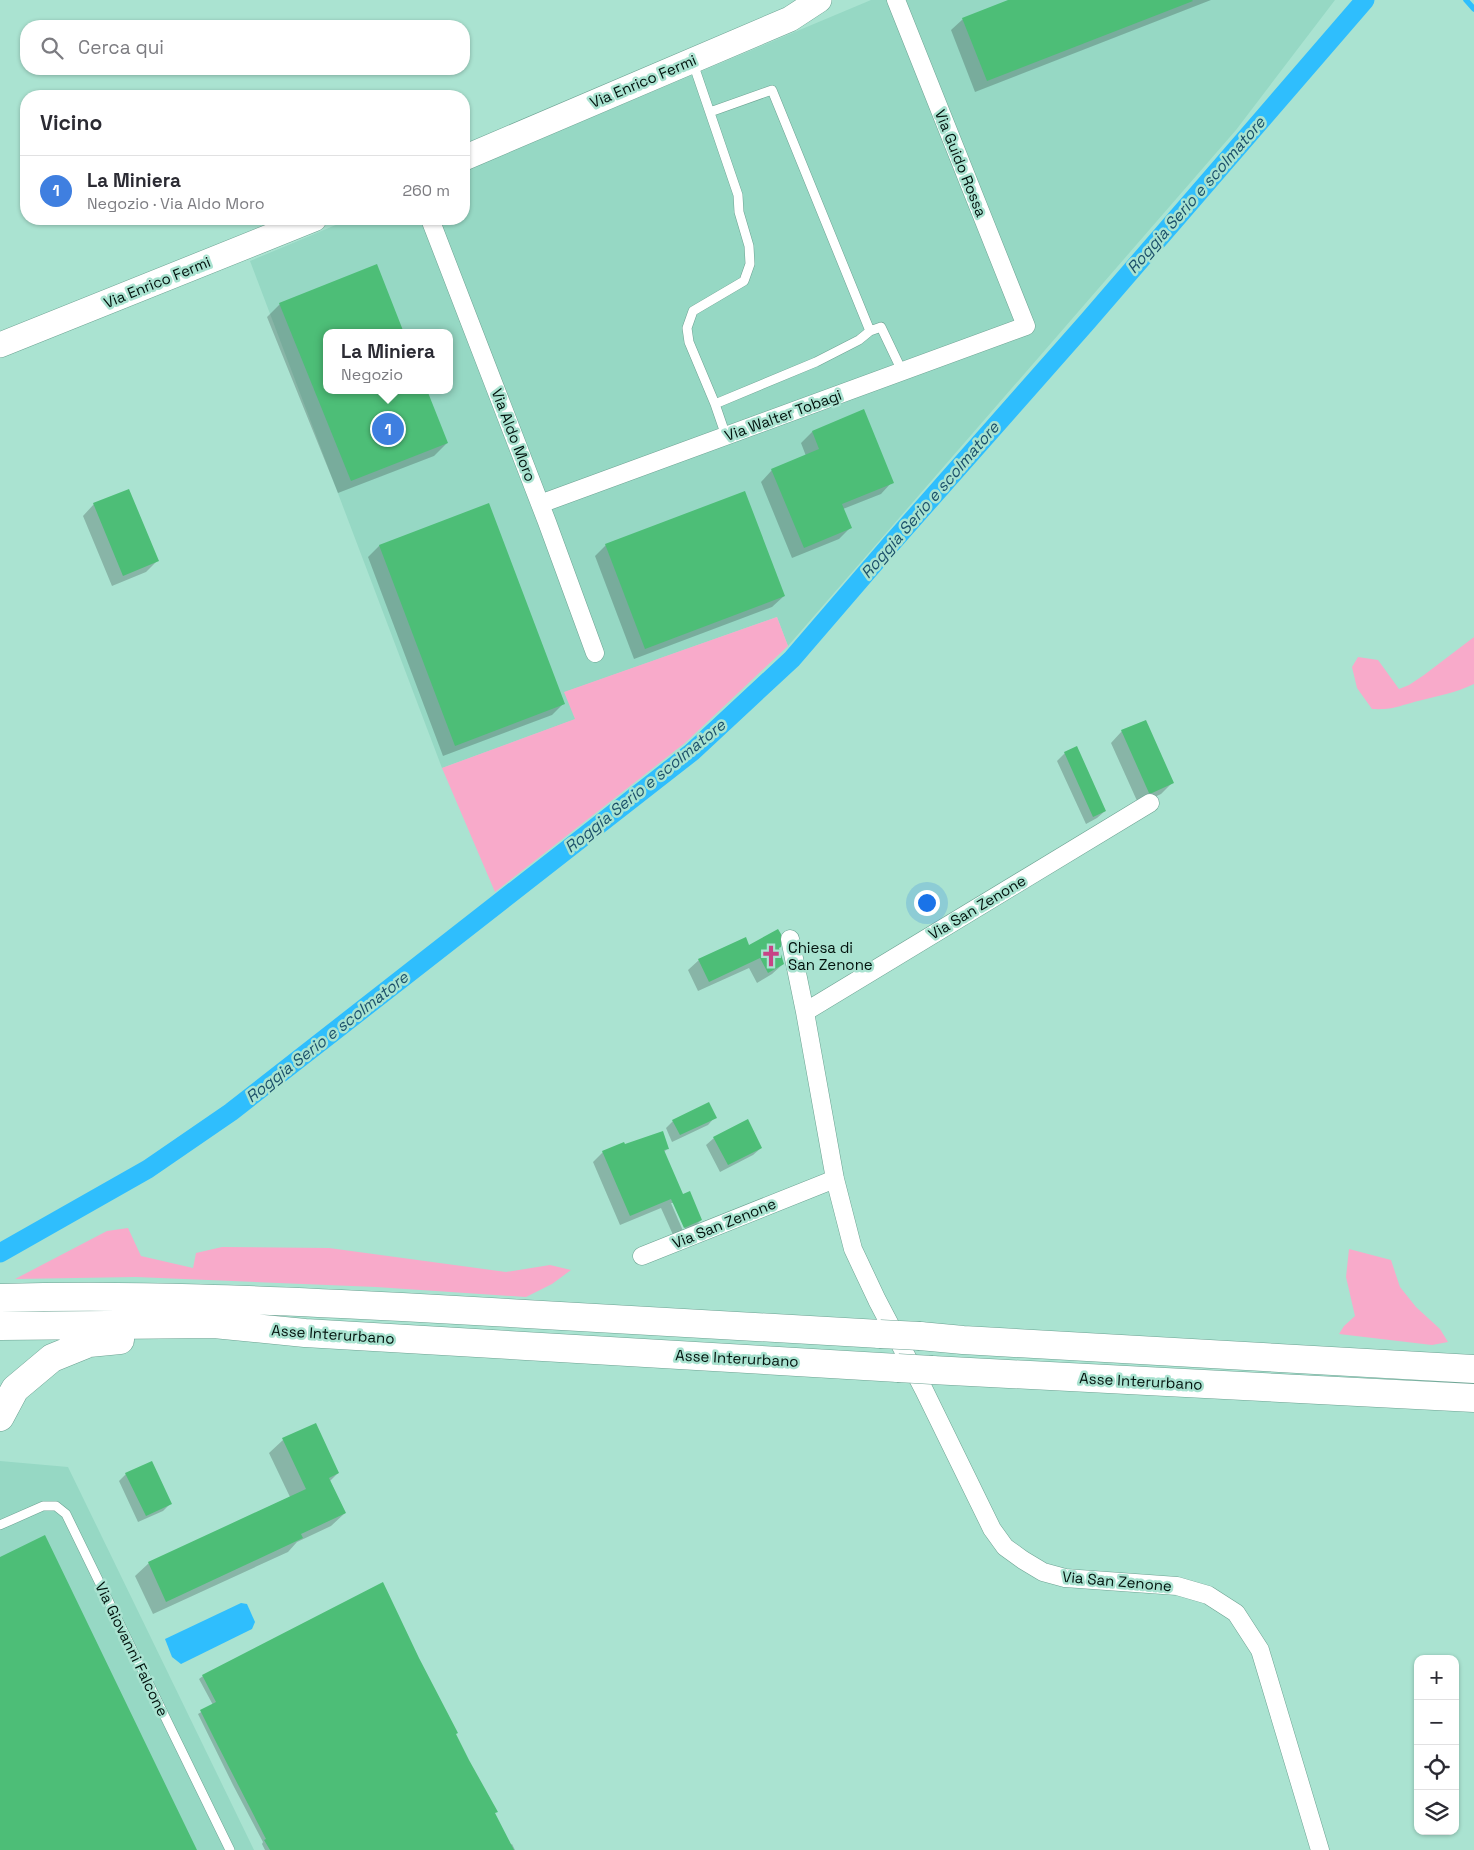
<!DOCTYPE html>
<html lang="it">
<meta charset="utf-8">
<style>
body{margin:0;font-family:"Space Grotesk",sans-serif;background:#f2f2f3;color:#2b2b33}
.controls{position:absolute;right:15px;bottom:15px;display:grid;overflow:hidden;border-radius:10px;box-shadow:0 1px 4px #0004}
.controls button{width:45px;height:45px;display:grid;place-items:center;padding:0;border:0;border-bottom:1px solid #e1e1e2;background:#fff;color:#2b2b33;font:25px sans-serif}
.you{position:absolute;left:926px;top:902px;width:18px;height:18px;margin:-12px;border:4px solid #fff;border-radius:50%;background:#1a73e8;box-shadow:0 0 0 8px #1a73e833}
.badge{display:grid;place-items:center;width:32px;height:32px;border-radius:50%;background:#b45309;color:#fff;font-size:16px;font-weight:700}
.pin{position:absolute;translate:-50% -50%;border:2px solid #fff;box-shadow:0 1px 5px #0006}
.popup{position:absolute;left:323px;top:329px;width:130px;height:65px;box-sizing:border-box;display:grid;place-content:center;border-radius:10px;background:#fff;filter:drop-shadow(0 1px 4px #0005);font-size:16px;white-space:nowrap;color:#7c7c81}
.popup b{font-size:19px;color:#2b2b33}
.popup::after{content:'';position:absolute;left:50%;top:100%;margin-left:-10px;border:10px solid transparent;border-top-color:#fff}
.list{margin:0;padding:0;list-style:none}
h2{display:flex;justify-content:space-between;align-items:center;height:65px;margin:0;padding:0 20px;font-size:21px}
h2 small{font-size:16px;font-weight:400;color:#7c7c81}
.list li{display:grid;grid-template-columns:32px 1fr auto;gap:15px;align-items:center;box-sizing:border-box;height:70px;padding:0 20px;border-top:1px solid #e1e1e2}
.list b{display:block;font-size:19px;white-space:nowrap}
.list p{margin:0;font-size:16px;white-space:nowrap;color:#7c7c81}
.list em{font-size:16px;font-style:normal;color:#7c7c81}
.icon{flex:none;width:28px;height:28px;fill:none;stroke:currentColor;stroke-width:2;stroke-linecap:round;stroke-linejoin:round}
.map{position:relative;flex:none;width:1474px;height:1850px;overflow:hidden}
.search{position:absolute;background:#fff;box-shadow:0 1px 4px #0004;left:20px;top:20px;width:450px;height:55px;display:flex;align-items:center;gap:12px;box-sizing:border-box;padding:0 18px;border-radius:20px;color:#7c7c81;font-size:19px}
.panel{position:absolute;background:#fff;box-shadow:0 1px 4px #0004;left:20px;top:90px;width:450px;height:135px;border-radius:20px}
.map>svg:first-child{display:block}
.built{fill:#96d8c4;fill-rule:evenodd}
.green{fill:#f8aaca}
.water{fill:#2fbefd}
.shadow{fill:#0003}
.lines{fill:none;stroke-linecap:round;stroke-linejoin:round}
.stream{stroke:#2fbefd;stroke-width:5.5}
.canal{stroke:#2fbefd;stroke-width:19}
.building{fill:#4dbe77}
.lane-casing{stroke:#6ca292;stroke-width:10}
.street-casing{stroke:#6ca292;stroke-width:19}
.secondary-casing{stroke:#6ca292;stroke-width:26}
.highway-casing{stroke:#6ca292;stroke-width:29}
.lane{stroke:#fff;stroke-width:9}
.street{stroke:#fff;stroke-width:18}
.secondary{stroke:#fff;stroke-width:25}
.highway{stroke:#fff;stroke-width:28}
.highway-bridge-casing{stroke:#6ca292;stroke-width:29;stroke-linecap:butt}
.highway-bridge{stroke:#fff;stroke-width:28}
.labels{text-anchor:middle;dominant-baseline:central;stroke-width:5;stroke-linejoin:round;paint-order:stroke}
.street-label{font-size:15px;fill:#00110c;stroke:#aae3d1}
.poi-label{font-size:15px;fill:#00110c;stroke:#aae3d1;text-anchor:start}
.water-label{font-size:16px;font-style:italic;fill:#1c516b;stroke:#aae3d1}
</style>
<div class="map">
<svg width="1474" height="1850" viewBox="0 0 1474 1850">
<rect width="100%" height="100%" fill="#aae3d1"/>
<path class="built" d="M 871,0 L 1335,0 L 1236,130 L 788,646 L 777,617 L 565,692 L 576,719 L 442,768 L 250,261 L 350,219 L 464,219 L 464,171 ZM 327,333 L 449,333 L 449,390 L 327,390 Z
M 0,1461 L 68,1467 L 254,1850 L 0,1850 Z"/>
<path class="green" d="M 777,617 L 788,646 L 685,743 L 495,892 L 442,768 L 575,719 L 564,692 Z
M 1474,637 L 1474,684 C 1456,693 1437,696 1418,701 C 1398,706 1394,710 1372,709 L 1357,688 L 1352,667 L 1358,657 L 1378,660 L 1399,689 L 1409,685 L 1424,675 Z
M 128,1228 L 141,1256 L 193,1268 L 196,1253 L 222,1247 L 329,1248 L 506,1272 L 550,1265 L 571,1270 L 552,1284 L 526,1297 L 376,1287 L 136,1277 L 15,1279 L 107,1231 Z
M 1349,1249 L 1391,1260 L 1400,1287 L 1416,1307 L 1440,1329 L 1448,1342 L 1432,1345 L 1339,1334 L 1344,1326 L 1355,1316 L 1346,1277 Z"/>
<path class="water" d="M 241,1603 L 247,1604 L 255,1622 L 252,1629 L 181,1664 L 172,1657 L 165,1639 Z"/>
<path class="shadow" d="M 1012,0 L 1211,0 L 975,92 L 951,30 L 963,19 Z
M 280,304 L 327,333 L 327,390 L 447,443 L 434,456 L 338,493 L 267,317 Z
M 863,411 L 892,482 L 881,494 L 843,509 L 850,528 L 839,539 L 792,558 L 761,482 L 772,470 L 806,456 L 801,443 L 812,432 Z
M 94,504 L 157,561 L 146,572 L 112,586 L 83,516 Z
M 488,505 L 563,704 L 552,715 L 443,756 L 368,557 L 379,546 Z
M 606,545 L 784,596 L 772,607 L 634,659 L 595,556 Z
M 1122,731 L 1172,783 L 1161,794 L 1140,804 L 1138,803 L 1111,743 Z
M 1065,753 L 1105,811 L 1097,818 L 1086,824 L 1057,761 Z
M 748,946 L 778,949 L 783,964 L 772,974 L 757,983 L 749,968 L 698,991 L 688,970 L 699,960 Z
M 715,1117 L 708,1125 L 672,1142 L 666,1128 L 673,1121 Z
M 714,1138 L 761,1148 L 753,1155 L 720,1172 L 706,1145 Z
M 624,1146 L 668,1148 L 663,1153 L 682,1196 L 701,1220 L 691,1230 L 687,1232 L 674,1203 L 671,1203 L 684,1233 L 674,1237 L 661,1208 L 620,1225 L 593,1162 L 603,1152 Z
M 283,1440 L 338,1473 L 330,1481 L 345,1513 L 331,1526 L 297,1542 L 288,1552 L 153,1614 L 135,1576 L 149,1563 L 290,1497 L 269,1453 Z
M 126,1474 L 170,1504 L 163,1511 L 138,1522 L 119,1481 Z
M 203,1676 L 455,1734 L 510,1845 L 512,1844 L 515,1850 L 265,1850 L 262,1844 L 263,1842 L 233,1785 L 198,1714 L 213,1705 L 199,1679 Z"/>
<g class="lines">
<path class="stream" d="M 1466,0 L 1474,9"/>
<path class="canal" d="M 0,1253 L 148,1169 L 231,1112 L 692,752 L 792,659 L 891,544 L 1087,322 L 1365,0"/>
</g>
<path class="building" d="M 1008,0 L 1192,0 L 1193,1 L 987,81 L 962,18 Z
M 377,264 L 404,333 L 327,333 L 327,390 L 427,390 L 448,443 L 351,481 L 279,303 Z
M 864,409 L 894,483 L 842,504 L 852,528 L 804,548 L 771,469 L 819,449 L 812,431 Z
M 129,489 L 159,561 L 123,576 L 93,503 Z
M 745,491 L 785,596 L 645,649 L 605,544 Z
M 489,503 L 565,704 L 455,746 L 379,545 Z
M 1146,720 L 1174,783 L 1152,793 L 1149,793 L 1121,730 Z
M 1077,746 L 1106,811 L 1093,817 L 1064,752 Z
M 778,929 L 781,934 L 781,947 L 779,948 L 784,964 L 768,973 L 760,958 L 709,982 L 698,959 L 746,937 L 749,945 Z
M 709,1102 L 717,1118 L 680,1135 L 672,1120 Z
M 748,1119 L 762,1148 L 728,1165 L 713,1137 Z
M 663,1131 L 669,1149 L 664,1150 L 683,1194 L 690,1191 L 702,1220 L 684,1228 L 671,1199 L 630,1216 L 602,1151 L 624,1142 L 625,1144 Z
M 316,1423 L 339,1473 L 329,1478 L 346,1513 L 301,1534 L 303,1538 L 166,1602 L 148,1562 L 306,1489 L 282,1438 Z
M 152,1461 L 172,1504 L 146,1516 L 125,1473 Z
M 45,1535 L 197,1850 L 0,1850 L 0,1557 Z
M 383,1582 L 419,1658 L 458,1733 L 456,1734 L 469,1760 L 498,1812 L 495,1813 L 514,1850 L 270,1850 L 264,1840 L 266,1839 L 214,1738 L 200,1710 L 216,1702 L 202,1675 Z"/>
<g class="lines">
<g class="lane-casing">
<path id="lane" d="M 693,63 L 738,195 L 739,212 L 749,246 L 750,264 L 744,281 L 693,311 L 687,328 L 689,342 L 715,404 L 816,362 L 859,340 L 870,331 L 881,327 L 902,371
M 710,112 L 772,90 L 870,331
M 715,404 L 726,436
M 0,1525 L 43,1506 L 56,1506 L 66,1514 L 230,1850"/>
</g>
<g class="street-casing">
<path id="street" d="M 430,219 L 547,522 L 595,653
M 540,504 L 1026,326 L 896,0
M 790,939 L 805,1012 L 835,1179 L 853,1249 L 877,1300 L 924,1390 L 992,1529 L 1005,1547 L 1023,1560 L 1043,1572 L 1065,1578 L 1177,1586 L 1208,1595 L 1236,1613 L 1260,1650 L 1320,1850
M 805,1012 L 1150,803
M 642,1256 L 835,1179"/>
</g>
<g class="secondary-casing">
<path id="secondary" d="M 464,158 L 790,19 L 819,0
M 0,345 L 314,219"/>
</g>
<g class="highway-casing">
<path id="highway" d="M 0,1298 C 134,1294 268,1300 402,1307 C 562,1315 721,1325 880,1334
M 0,1326 L 214,1324 L 305,1333 L 898,1368
M 920,1336 L 963,1340 L 1474,1369
M 932,1370 L 1474,1398
M 0,1417 L 15,1389 L 52,1358 L 89,1343 L 120,1340"/>
</g>
<use href="#lane" class="lane"/>
<use href="#street" class="street"/>
<use href="#secondary" class="secondary"/>
<use href="#highway" class="highway"/>
<g class="highway-bridge-casing">
<path id="highway-bridge" d="M 880,1334 L 920,1336
M 898,1368 L 932,1370"/>
</g>
<use href="#highway-bridge" class="highway-bridge"/>
</g>
<defs>
<g id="church-bare" transform="scale(1.725)"><path d="M-1.2-6h2.4v3.5h3.3v2.4h-3.3V6h-2.4V-.1h-3.3v-2.4h3.3Z" fill="#c84386" stroke="#aae3d1" stroke-width="2.5" paint-order="stroke"/></g>
</defs>
<g fill-rule="evenodd">
<use href="#church-bare" x="771" y="956"/>
</g>
<g class="labels">
<g class="street-label">
<text transform="translate(643 81) rotate(-23)">Via Enrico Fermi</text>
<text transform="translate(961 163) rotate(68)">Via Guido Rossa</text>
<text transform="translate(157 282) rotate(-22)">Via Enrico Fermi</text>
<text transform="translate(783 415) rotate(-20)">Via Walter Tobagi</text>
<text transform="translate(514 435) rotate(69)">Via Aldo Moro</text>
<text transform="translate(977 907) rotate(-31)">Via San Zenone</text>
<text transform="translate(724 1223) rotate(-22)">Via San Zenone</text>
<text transform="translate(333 1334) rotate(4)">Asse Interurbano</text>
<text transform="translate(737 1358) rotate(3)">Asse Interurbano</text>
<text transform="translate(1141 1381) rotate(3)">Asse Interurbano</text>
<text transform="translate(1117 1581) rotate(5)">Via San Zenone</text>
<text transform="translate(132 1649) rotate(64)">Via Giovanni Falcone</text>
</g>
<g class="poi-label">
<text x="788" y="947">Chiesa di<tspan x="788" dy="17">San Zenone</tspan></text>
</g>
<g class="water-label">
<text transform="translate(1196 195) rotate(-49)">Roggia Serio e scolmatore</text>
<text transform="translate(930 500) rotate(-49)">Roggia Serio e scolmatore</text>
<text transform="translate(645 786) rotate(-39)">Roggia Serio e scolmatore</text>
<text transform="translate(327 1037) rotate(-38)">Roggia Serio e scolmatore</text>
</g>
</g>
</svg>
<div class="controls">
<button>+</button>
<button>−</button>
<button><svg class="icon" aria-label="locate" viewBox="0 0 24 24"><circle cx="12" cy="12" r="6"/><path d="M12 2v4M12 18v4M2 12h4M18 12h4"/></svg></button>
<button><svg class="icon" aria-label="layers" viewBox="0 0 24 24"><path d="M12 4l9 5-9 5-9-5zM3 14l9 5 9-5"/></svg></button>
</div>
<div class="you"></div>
<div class="pin badge" style="left:388px;top:429px;background:#3f7fe0">1</div>
<div class="popup"><b>La Miniera</b>Negozio</div>
<div class="search"><svg class="icon" aria-label="search" viewBox="0 0 24 24"><circle cx="10" cy="10" r="6"/><path d="M15 15l6 6"/></svg>Cerca qui</div>
<section class="panel">
<h2>Vicino<small></small></h2>
<ul class="list">
<li><span class="badge" style="background:#3f7fe0">1</span><div><b>La Miniera</b><p>Negozio · Via Aldo Moro</p></div><em>260 m</em></li>
</ul>
</section>
</div>
